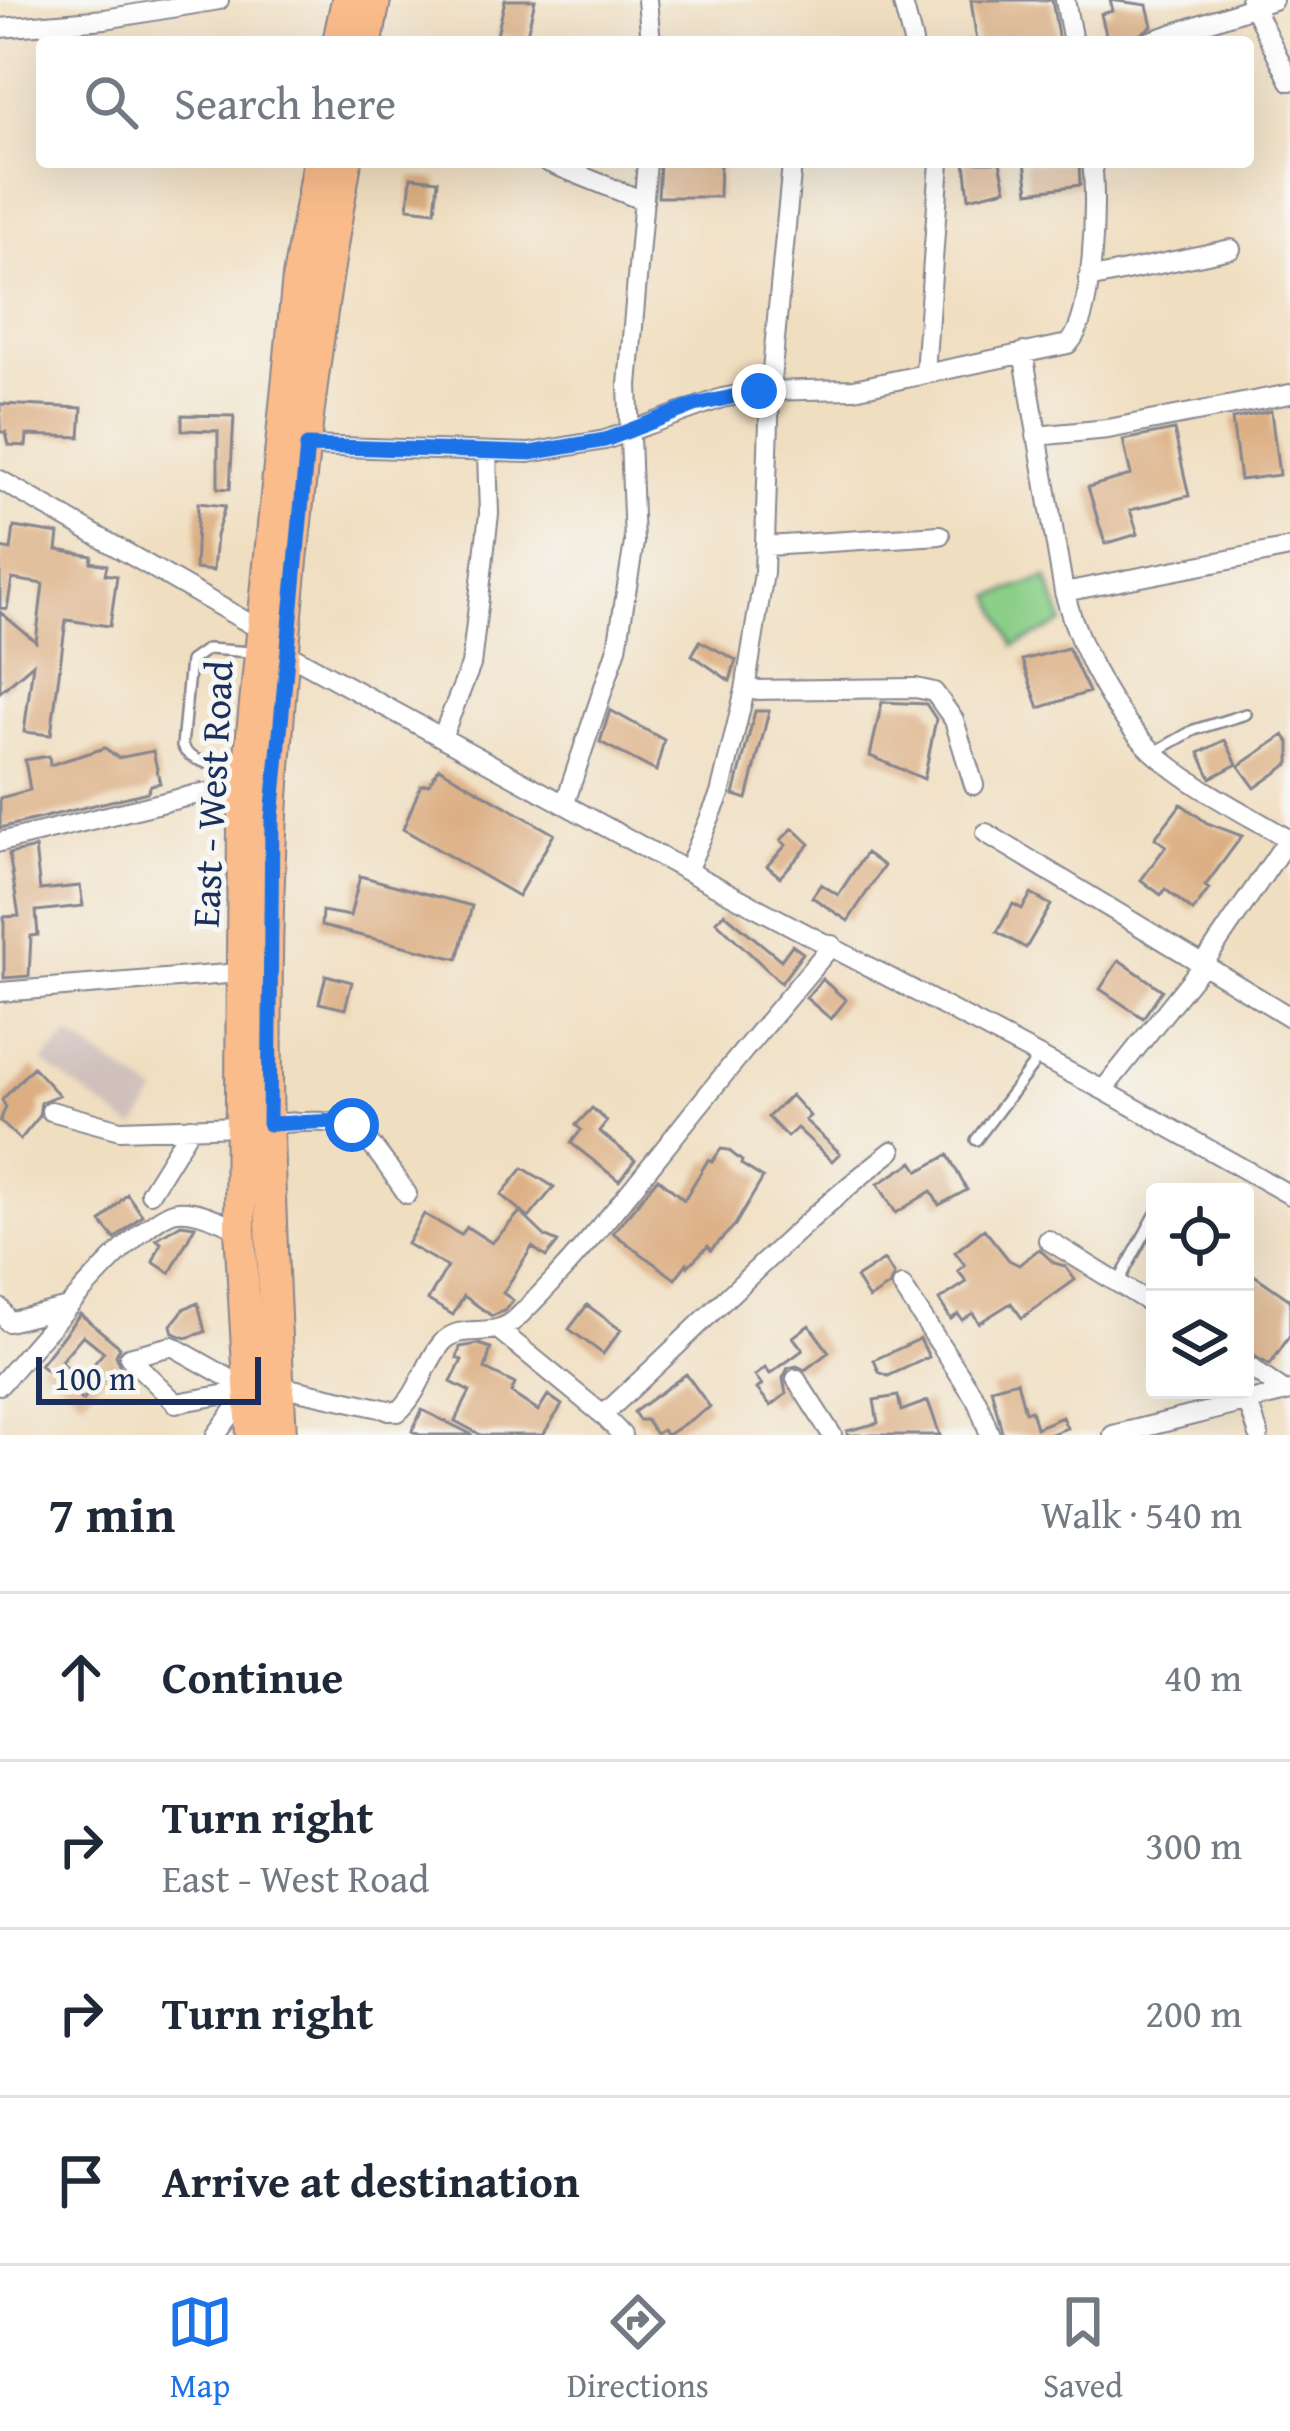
<!DOCTYPE html>
<meta charset="utf-8">
<style>
body{margin:0;font-family:"Gentium Book Plus",serif;background:#f2f2f3;color:#1f2937}
.controls{position:absolute;right:36px;bottom:36px;display:grid;overflow:hidden;border-radius:12px;box-shadow:0 12px 48px #0002}
.controls button{width:108px;height:108px;display:grid;place-items:center;padding:0;border:0;border-bottom:3px solid #e0e1e3;background:#fff;color:#1f2937;font:60px sans-serif}
.scale{position:absolute;left:36px;bottom:30px;width:225px;box-sizing:border-box;padding-left:12px;border:6px solid #1b2f5e;border-top:0;font-size:33px;line-height:42px;white-space:nowrap;color:#1b2f5e;-webkit-text-stroke:9px #f6f6f2;paint-order:stroke}
.stop{position:absolute;width:36px;height:36px;margin:-27px;border:9px solid #1a73e8;border-radius:50%;background:#fff}
.stop.end{background:#1a73e8;border-color:#fff;box-shadow:0 3px 12px #0008}
.list{margin:0;padding:0;list-style:none}
h2{display:flex;justify-content:space-between;align-items:center;height:156px;margin:0;padding:0 48px;font-size:51px}
h2 small{font-size:39px;font-weight:400;color:#747a83}
.list li{display:grid;grid-template-columns:78px 1fr auto;gap:36px;align-items:center;box-sizing:border-box;height:168px;padding:0 48px;border-top:3px solid #e0e1e3}
.list b{display:block;font-size:45px;white-space:nowrap}
.list p{margin:0;font-size:39px;white-space:nowrap;color:#747a83}
.list em{font-size:39px;font-style:normal;color:#747a83}
.icon{flex:none;width:66px;height:66px;fill:none;stroke:currentColor;stroke-width:2;stroke-linecap:round;stroke-linejoin:round}
.map{position:relative;flex:none;width:1290px;height:1435px;overflow:hidden}
.search{position:absolute;background:#fff;box-shadow:0 12px 48px #0002;left:36px;right:36px;top:36px;height:132px;display:flex;align-items:center;gap:30px;box-sizing:border-box;padding:0 42px;border-radius:12px;color:#747a83;font-size:45px}
.sheet{height:828px;background:#fff}
nav{display:flex;justify-content:space-around;align-items:center;box-sizing:border-box;height:168px;border-top:3px solid #e0e1e3;background:#fff;font-size:33px;color:#747a83}
nav a{display:grid;justify-items:center;gap:6px}
nav .on{color:#1a73e8}
.map>svg:first-child{display:block}
.industrial{fill:#cfc0bb}
.green{fill:#8bcf88;stroke:#537f73;stroke-width:3}
.building{fill:#dcae82;fill-rule:evenodd}
.lines{fill:none;stroke-linecap:round;stroke-linejoin:round}
.service-casing{stroke:#86868f;stroke-width:14}
.minor-casing{stroke:#86868f;stroke-width:22}
.primary-casing{stroke:#86868f;stroke-width:34}
.service{stroke:#fff;stroke-width:9}
.minor{stroke:#fff;stroke-width:18}
.primary{stroke:#fabc8b;stroke-width:30}
.route{stroke:#1a73e8;stroke-width:15}
.labels{text-anchor:middle;dominant-baseline:central;stroke-width:10;stroke-linejoin:round;paint-order:stroke}
.street-label{font-size:39px;fill:#1b2f5e;stroke:#f6f6f2}
</style>
<div class="map">
<svg width="1290" height="1435" viewBox="0 0 1290 1435">
<rect width="100%" height="100%" fill="#f6f6f2"/>
<filter id="ink" filterUnits="userSpaceOnUse"><feTurbulence type="fractalNoise" baseFrequency=".00833" numOctaves="2"/><feDisplacementMap in="SourceGraphic" scale="24" xChannelSelector="R" yChannelSelector="G"/><feConvolveMatrix kernelMatrix="1 2 1 2 8 2 1 2 1" color-interpolation-filters="sRGB"/></filter>
<filter id="wash" filterUnits="userSpaceOnUse"><feTurbulence type="fractalNoise" baseFrequency=".004" numOctaves="4" result="noise"/><feDisplacementMap in="SourceGraphic" scale="48" xChannelSelector="R" yChannelSelector="G"/><feGaussianBlur stdDeviation="2.7" result="paint"/><feColorMatrix in="noise" values="0 0 0 0 0 0 0 0 0 0 0 0 0 0 0 0 0 1.4 0 .05"/><feComposite in="paint" operator="in"/></filter>
<g filter="url(#wash)">
<rect width="100%" height="100%" fill="#f0dec0"/>
<path class="industrial" d="M 70,1035 L 157,1094 L 135,1129 L 42,1062 Z"/>
<path class="green" d="M 1047,578 L 1063,623 L 1014,646 L 992,596 Z"/>
<g id="blocks">
<path class="building" d="M 505,0 L 535,0 L 525,42 L 497,35 Z
M 971,0 L 1052,0 L 1059,42 L 977,42 Z
M 1110,0 L 1147,5 L 1152,26 L 1136,37 L 1108,42 L 1101,14 L 1113,11 Z
M 660,162 L 720,162 L 719,197 L 658,197 Z
M 965,162 L 1000,162 L 1006,189 L 969,198 Z
M 1025,162 L 1079,162 L 1080,185 L 1029,192 Z
M 411,177 L 438,180 L 435,211 L 408,208 Z
M 0,404 L 82,408 L 80,437 L 27,435 L 26,446 L 9,445 L 6,432 L 0,432 Z
M 1271,411 L 1279,475 L 1240,480 L 1232,419 Z
M 182,415 L 234,416 L 230,489 L 218,488 L 218,431 L 182,430 Z
M 1174,430 L 1189,496 L 1130,510 L 1138,534 L 1105,544 L 1088,487 L 1131,475 L 1123,440 Z
M 198,503 L 225,506 L 216,536 L 213,571 L 195,569 Z
M 14,527 L 59,534 L 57,550 L 92,556 L 91,562 L 107,565 L 105,574 L 117,576 L 110,626 L 66,620 L 51,735 L 24,732 L 33,664 L 0,692 L 0,612 L 36,642 L 43,584 L 12,579 L 7,609 L 0,608 L 0,548 L 11,550 Z
M 700,641 L 736,660 L 730,681 L 692,655 Z
M 1068,648 L 1089,692 L 1039,708 L 1022,660 Z
M 882,702 L 926,704 L 936,719 L 924,779 L 870,756 Z
M 610,710 L 664,740 L 656,771 L 600,742 Z
M 755,711 L 769,711 L 747,799 L 734,795 Z
M 1284,735 L 1290,743 L 1290,763 L 1255,788 L 1239,766 Z
M 1225,740 L 1237,764 L 1211,778 L 1199,753 Z
M 105,748 L 118,758 L 153,751 L 160,783 L 151,785 L 148,792 L 0,828 L 0,798 L 30,790 L 25,760 L 49,756 L 50,765 Z
M 439,768 L 554,834 L 518,896 L 403,829 L 421,785 L 429,784 Z
M 1181,804 L 1207,823 L 1242,836 L 1205,886 L 1209,889 L 1193,911 L 1165,889 L 1161,895 L 1141,880 L 1166,846 L 1155,838 Z
M 793,828 L 810,844 L 780,877 L 767,866 L 786,845 L 781,840 Z
M 35,848 L 40,890 L 80,886 L 83,906 L 36,911 L 38,935 L 31,936 L 29,976 L 4,978 L 4,917 L 19,916 L 9,854 Z
M 866,853 L 884,866 L 848,921 L 812,897 L 821,884 L 838,895 Z
M 360,876 L 472,906 L 458,959 L 321,926 L 322,911 L 350,916 Z
M 1031,894 L 1051,905 L 1026,948 L 997,932 L 1013,904 L 1022,909 Z
M 724,913 L 781,960 L 792,945 L 803,953 L 781,983 L 716,921 Z
M 1119,960 L 1162,990 L 1143,1018 L 1100,989 Z
M 326,975 L 352,982 L 345,1009 L 319,1003 Z
M 822,979 L 846,1000 L 831,1019 L 806,998 Z
M 33,1067 L 59,1095 L 41,1102 L 39,1117 L 20,1140 L 0,1121 L 6,1107 L 2,1100 Z
M 791,1095 L 810,1116 L 805,1120 L 840,1153 L 832,1161 L 797,1128 L 787,1137 L 768,1117 Z
M 592,1108 L 607,1121 L 599,1131 L 635,1160 L 619,1181 L 571,1143 L 581,1130 L 576,1125 Z
M 721,1149 L 728,1150 L 742,1161 L 741,1164 L 763,1178 L 735,1225 L 711,1250 L 708,1246 L 688,1266 L 687,1263 L 675,1279 L 613,1233 L 658,1178 L 684,1200 L 708,1160 L 712,1162 Z
M 948,1155 L 967,1190 L 939,1205 L 931,1191 L 896,1213 L 878,1184 L 913,1162 L 919,1171 Z
M 523,1168 L 554,1187 L 529,1218 L 501,1195 Z
M 127,1194 L 142,1215 L 115,1239 L 101,1222 Z
M 520,1212 L 546,1237 L 558,1242 L 546,1257 L 532,1247 L 503,1293 L 513,1300 L 506,1310 L 492,1316 L 464,1296 L 453,1315 L 428,1300 L 447,1267 L 407,1244 L 424,1214 L 461,1235 L 467,1227 L 492,1243 Z
M 181,1224 L 195,1226 L 170,1273 L 153,1262 L 161,1243 L 156,1239 Z
M 984,1229 L 1009,1260 L 1019,1265 L 1039,1249 L 1054,1263 L 1065,1266 L 1075,1280 L 1022,1318 L 1011,1303 L 979,1323 L 973,1313 L 962,1320 L 958,1314 L 951,1319 L 939,1300 L 967,1282 L 958,1271 L 965,1265 L 955,1252 Z
M 884,1260 L 894,1275 L 889,1286 L 869,1299 L 856,1278 Z
M 1254,1275 L 1290,1300 L 1290,1335 L 1270,1365 L 1245,1351 L 1245,1287 Z
M 198,1303 L 205,1332 L 186,1338 L 173,1333 L 171,1325 L 185,1308 Z
M 587,1305 L 621,1330 L 603,1354 L 569,1329 Z
M 80,1314 L 120,1347 L 116,1355 L 120,1367 L 109,1380 L 103,1376 L 83,1401 L 40,1365 ZM 83,1335 L 104,1352 L 81,1379 L 60,1362 Z
M 809,1325 L 829,1352 L 805,1370 L 797,1366 L 788,1368 L 783,1378 L 786,1394 L 771,1406 L 757,1389 L 762,1385 L 755,1376 L 765,1368 L 770,1374 L 803,1350 L 793,1337 Z
M 920,1339 L 929,1357 L 888,1376 L 879,1372 L 874,1360 Z
M 478,1344 L 491,1348 L 485,1369 L 515,1384 L 511,1393 L 538,1411 L 548,1395 L 562,1405 L 543,1435 L 481,1435 L 455,1421 L 470,1392 L 451,1382 L 462,1360 L 457,1358 L 460,1347 Z
M 686,1374 L 710,1407 L 667,1435 L 662,1430 L 656,1434 L 646,1420 L 639,1420 L 634,1412 Z
M 1017,1381 L 1025,1412 L 1031,1410 L 1036,1428 L 1062,1417 L 1067,1428 L 1049,1435 L 1003,1435 L 991,1388 Z
M 898,1396 L 901,1411 L 928,1401 L 940,1435 L 847,1435 L 847,1431 L 878,1423 L 874,1400 Z
M 422,1410 L 473,1435 L 420,1435 L 412,1431 Z"/>
</g>
</g>
<g filter="url(#ink)">
<use href="#blocks" fill-opacity="0" stroke="#86868f" stroke-width="3"/>
<g class="lines">
<g class="service-casing">
<path id="service" d="M 1155,752 L 1194,730 L 1246,714
M 245,767 C 225,764 192,767 182,746 L 190,661 L 207,649 L 253,652
M 976,1140 L 1039,1057
M 1118,1283 L 1155,1215"/>
</g>
<g class="minor-casing">
<path id="minor" d="M 647,0 L 651,42
M 902,0 L 913,42
M 1065,0 L 1073,42
M 1250,0 L 1290,81
M 0,28 L 105,19 L 219,0
M 1148,42 L 1273,0
M 547,162 L 644,201
M 1088,279 L 1231,249
M 1023,352 L 1064,592 C 1081,654 1118,727 1170,766 C 1206,794 1250,816 1290,840
M 925,373 L 940,162
M 1036,436 L 1108,429 L 1290,394
M 307,446 L 529,453 L 605,440 L 722,398 L 759,391 L 854,389 L 1068,344 C 1094,322 1097,197 1092,162
M 0,480 L 261,630
M 767,546 L 940,535
M 1064,592 L 1290,548
M 285,652 L 687,871 L 1103,1090 L 1290,1195
M 745,690 L 916,688 L 934,692 L 954,720 L 974,785
M 442,737 L 471,665 L 489,514 L 487,453
M 565,803 L 617,648 L 634,543 L 628,385 L 647,162
M 986,833 L 1290,1017
M 0,842 L 202,793 L 247,794
M 687,871 L 720,794 L 745,690 L 764,573 L 770,391 L 791,174
M 0,992 L 240,973
M 1103,1090 L 1202,966 L 1288,839
M 51,1111 L 120,1130 L 239,1126
M 269,1124 C 357,1117 357,1122 407,1194
M 150,1193 L 191,1127
M 1048,1240 L 1155,1306
M 902,1286 L 977,1401 L 990,1435
M 0,1308 L 8,1322 L 64,1308
M 499,1330 L 603,1415 L 622,1435
M 172,1346 L 250,1390 L 176,1403 L 129,1357 Z
M 1245,1364 L 1285,1392
M 796,1379 L 832,1435
M 0,1385 C 28,1354 142,1213 178,1211 C 198,1209 221,1222 240,1229
M 279,1386 L 398,1412 C 420,1393 424,1364 442,1343 C 462,1320 492,1342 517,1318 C 572,1264 620,1204 668,1144 C 721,1076 777,1011 832,945
M 1247,1400 L 1259,1435
M 603,1415 C 700,1327 789,1231 892,1151
M 216,1435 L 247,1393
M 1113,1435 L 1290,1391"/>
</g>
<g class="primary-casing">
<path id="primary" d="M 338,42 L 347,0
M 367,42 L 375,0
M 252,1435 L 240,1229 L 243,823 L 298,277 L 318,162
M 281,1435 C 270,1229 260,1021 272,815 C 285,597 308,377 346,162"/>
</g>
<use href="#service" class="service"/>
<use href="#minor" class="minor"/>
<use href="#primary" class="primary"/>
</g>
</g>
<g class="lines" filter="url(#ink)">
<path class="route" d="M 352,1125 L 337,1121 L 269,1124 L 272,818 L 307,446 L 530,453 L 605,440 L 695,405 L 759,391"/>
</g>
<g class="labels">
<g class="street-label">
<text transform="translate(211 794) rotate(-87)">East - West Road</text>
</g>
</g>
</svg>
<div class="controls">
<button><svg class="icon" aria-label="locate" viewBox="0 0 24 24"><circle cx="12" cy="12" r="6"/><path d="M12 2v4M12 18v4M2 12h4M18 12h4"/></svg></button>
<button><svg class="icon" aria-label="layers" viewBox="0 0 24 24"><path d="M12 4l9 5-9 5-9-5zM3 14l9 5 9-5"/></svg></button>
</div>
<div class="scale">100 m</div>
<div class="stop" style="left:352px;top:1125px"></div>
<div class="stop end" style="left:759px;top:391px"></div>
<div class="search"><svg class="icon" aria-label="search" viewBox="0 0 24 24"><circle cx="10" cy="10" r="6"/><path d="M15 15l6 6"/></svg>Search here</div>
</div>
<section class="sheet">
<h2>7 min<small>Walk · 540 m</small></h2>
<ul class="list">
<li><svg class="icon" aria-label="ahead" viewBox="0 0 24 24"><path d="M12 20V5M6 11l6-6 6 6"/></svg><div><b>Continue</b></div><em>40 m</em></li>
<li><svg class="icon" aria-label="right" viewBox="0 0 24 24"><path d="M7 20v-9h11M14 6l5 5-5 5"/></svg><div><b>Turn right</b><p>East - West Road</p></div><em>300 m</em></li>
<li><svg class="icon" aria-label="right" viewBox="0 0 24 24"><path d="M7 20v-9h11M14 6l5 5-5 5"/></svg><div><b>Turn right</b></div><em>200 m</em></li>
<li><svg class="icon" aria-label="arrive" viewBox="0 0 24 24"><path d="M6 21V4h12l-3 4 3 4H6"/></svg><div><b>Arrive at destination</b></div></li>
</ul>
</section>
<nav>
<a class="on"><svg class="icon" aria-label="map" viewBox="0 0 24 24"><path d="M3 6l6-2 6 2 6-2v14l-6 2-6-2-6 2zM9 4v14M15 6v14"/></svg>Map</a>
<a><svg class="icon" aria-label="directions" viewBox="0 0 24 24"><path d="M12 3l9 9-9 9-9-9zM9 14v-3h6M13 9l2 2-2 2"/></svg>Directions</a>
<a><svg class="icon" aria-label="saved" viewBox="0 0 24 24"><path d="M7 4h10v16l-5-4-5 4z"/></svg>Saved</a>
</nav>
